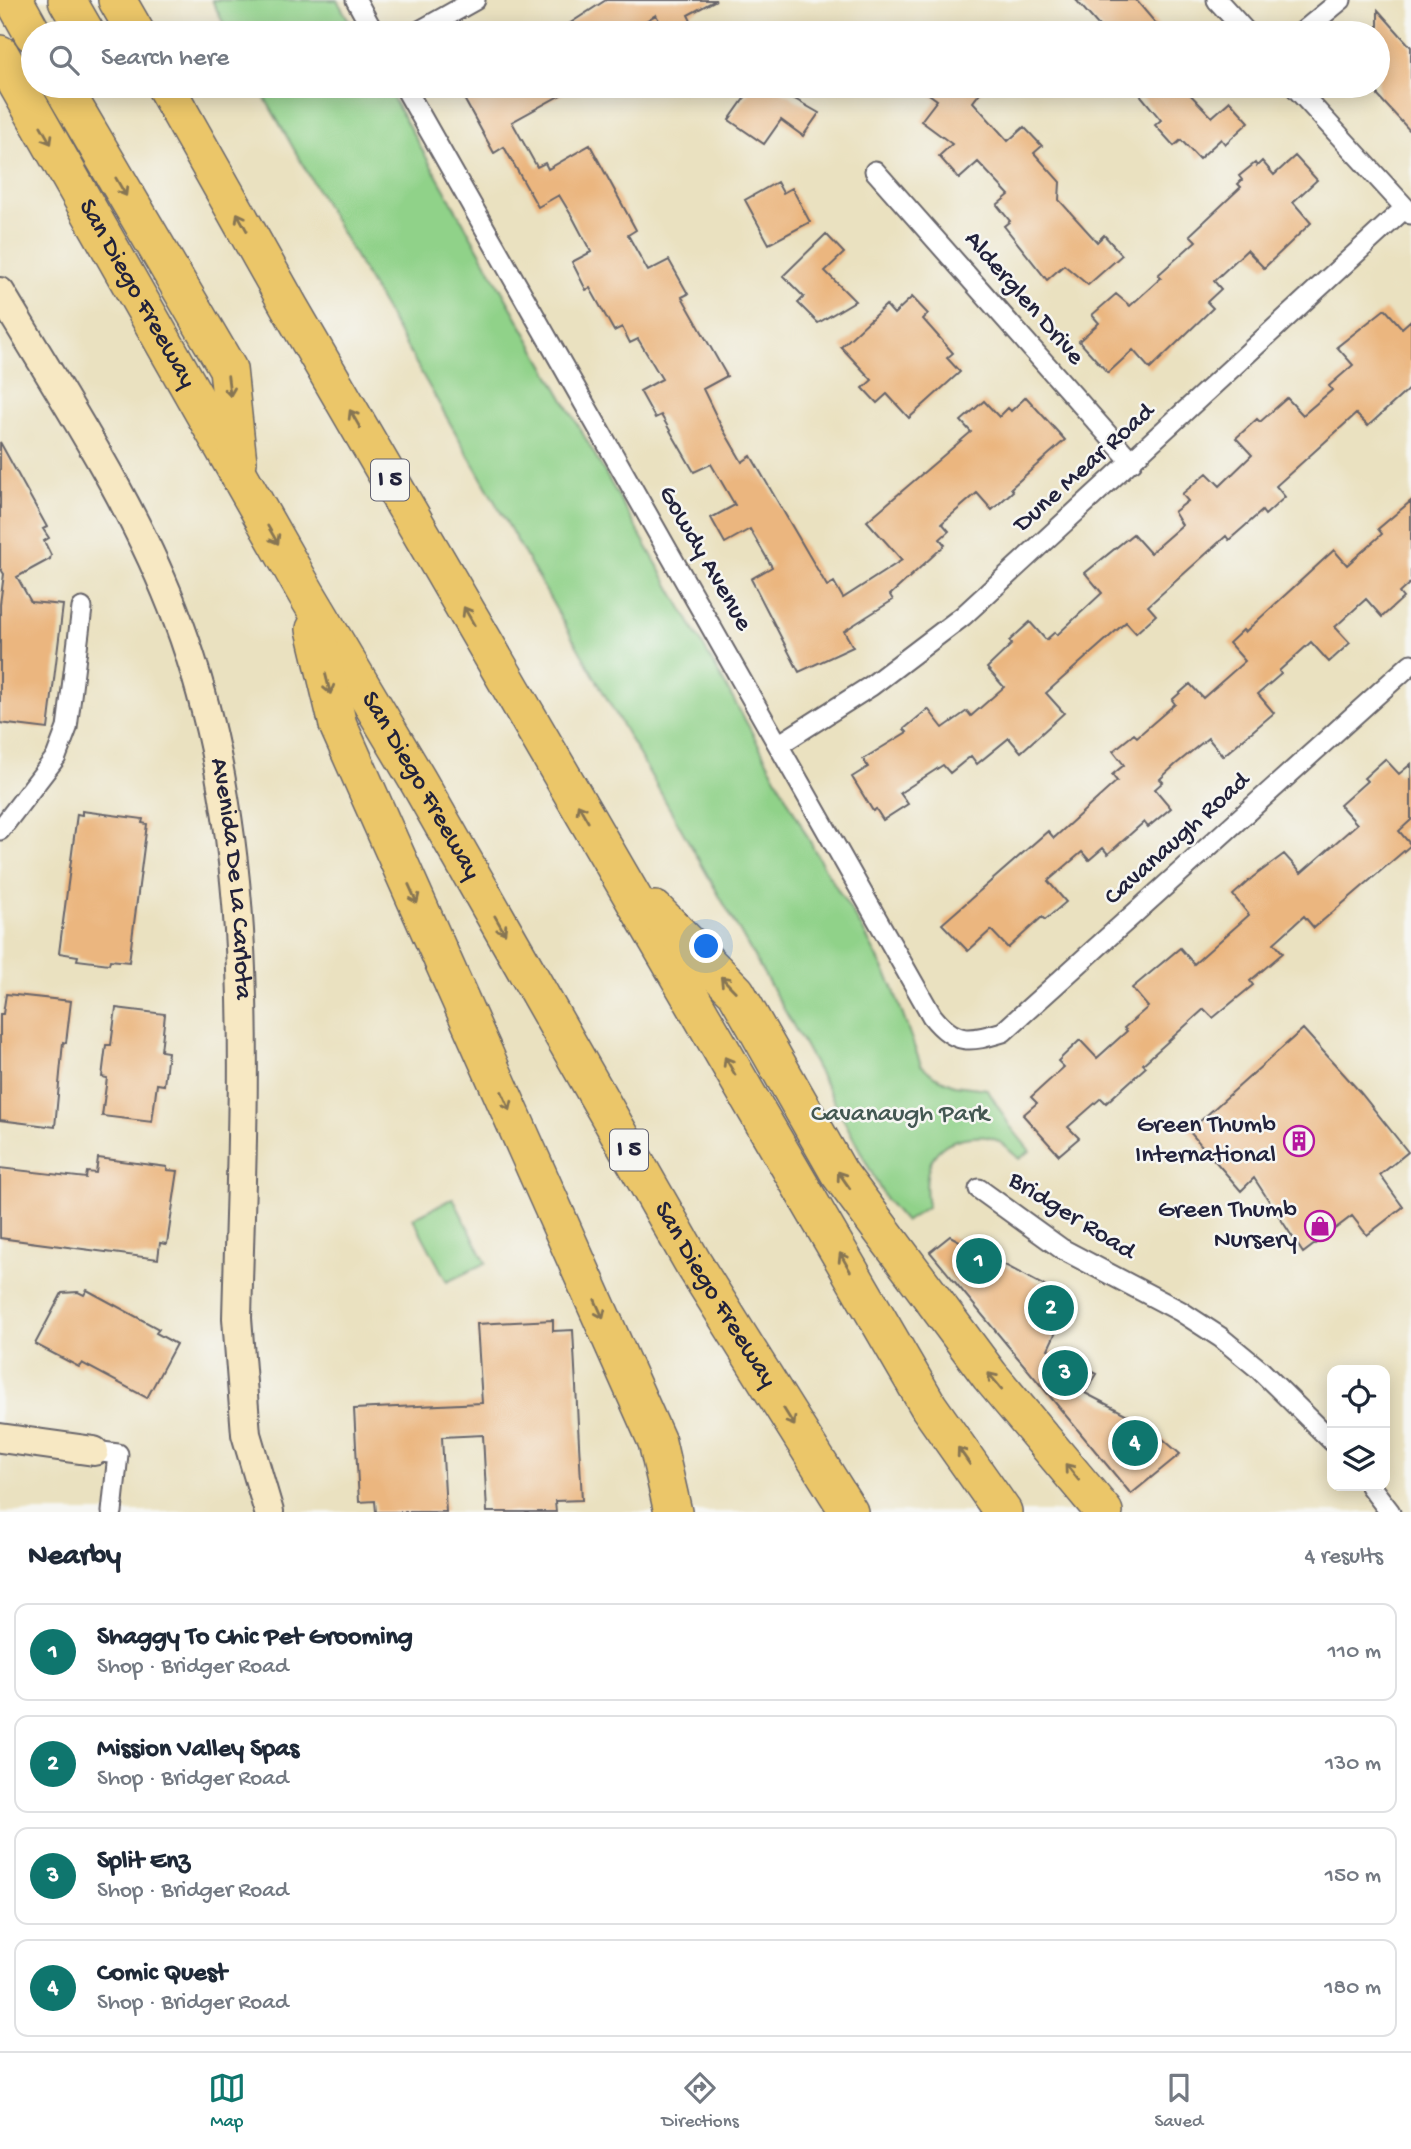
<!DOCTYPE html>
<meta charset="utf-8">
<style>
body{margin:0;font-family:"Gochi Hand",sans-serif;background:#f6f6f7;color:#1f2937}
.controls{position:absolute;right:21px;bottom:21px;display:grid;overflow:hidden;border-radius:14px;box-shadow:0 4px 18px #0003}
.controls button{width:63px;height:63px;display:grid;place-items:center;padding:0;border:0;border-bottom:2px solid #e0e1e3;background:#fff;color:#1f2937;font:35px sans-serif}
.you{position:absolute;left:707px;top:947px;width:24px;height:24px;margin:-18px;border:5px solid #fff;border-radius:50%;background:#1a73e8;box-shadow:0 0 0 10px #1a73e833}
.badge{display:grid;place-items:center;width:46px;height:46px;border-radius:50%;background:#0f766e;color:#fff;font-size:23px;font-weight:700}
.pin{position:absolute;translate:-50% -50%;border:4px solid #fff;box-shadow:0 2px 7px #0006}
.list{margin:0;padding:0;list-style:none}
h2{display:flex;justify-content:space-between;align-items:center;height:91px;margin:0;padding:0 28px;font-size:30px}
h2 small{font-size:23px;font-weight:400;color:#747a83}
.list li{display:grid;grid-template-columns:46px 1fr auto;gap:21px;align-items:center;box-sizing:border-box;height:98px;margin:0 14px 14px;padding:0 14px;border:2px solid #e0e1e3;border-radius:14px}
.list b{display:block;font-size:26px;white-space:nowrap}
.list p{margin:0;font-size:23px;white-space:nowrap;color:#747a83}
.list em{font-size:23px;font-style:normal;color:#747a83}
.icon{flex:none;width:38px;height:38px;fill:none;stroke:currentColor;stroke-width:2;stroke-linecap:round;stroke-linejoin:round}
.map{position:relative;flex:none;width:1411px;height:1512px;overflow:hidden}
.search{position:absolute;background:#fff;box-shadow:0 4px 18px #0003;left:21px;right:21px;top:21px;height:77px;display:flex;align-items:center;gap:18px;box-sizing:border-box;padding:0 24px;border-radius:38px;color:#747a83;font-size:26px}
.sheet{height:539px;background:#fff}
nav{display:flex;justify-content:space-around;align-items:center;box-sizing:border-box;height:98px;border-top:2px solid #e0e1e3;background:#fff;font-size:19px;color:#747a83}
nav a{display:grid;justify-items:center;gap:4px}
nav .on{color:#0f766e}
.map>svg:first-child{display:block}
.green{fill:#90d289;stroke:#597a62;stroke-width:2}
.building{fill:#ebb67f}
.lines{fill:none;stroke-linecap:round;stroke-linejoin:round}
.street-casing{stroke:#68656a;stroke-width:23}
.secondary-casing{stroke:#68656a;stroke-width:32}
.highway-casing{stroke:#68656a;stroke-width:40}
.street{stroke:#fff;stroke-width:19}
.secondary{stroke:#f7e8c3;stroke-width:28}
.highway{stroke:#ebc669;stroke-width:37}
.oneway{stroke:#867452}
.labels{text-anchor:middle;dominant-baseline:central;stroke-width:5;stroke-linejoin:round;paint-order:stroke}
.shield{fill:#f6f6f2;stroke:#626272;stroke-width:2}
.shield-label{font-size:24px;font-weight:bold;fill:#22223b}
.street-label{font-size:26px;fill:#22223b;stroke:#f6f6f2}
.park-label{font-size:26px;fill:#435752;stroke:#f6f6f2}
.poi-label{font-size:26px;fill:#22223b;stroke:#f6f6f2;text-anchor:end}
</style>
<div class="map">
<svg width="1411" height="1512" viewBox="0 0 1411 1512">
<rect width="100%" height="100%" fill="#f6f6f2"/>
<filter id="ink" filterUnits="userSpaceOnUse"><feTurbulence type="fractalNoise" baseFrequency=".0143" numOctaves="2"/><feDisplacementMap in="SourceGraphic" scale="14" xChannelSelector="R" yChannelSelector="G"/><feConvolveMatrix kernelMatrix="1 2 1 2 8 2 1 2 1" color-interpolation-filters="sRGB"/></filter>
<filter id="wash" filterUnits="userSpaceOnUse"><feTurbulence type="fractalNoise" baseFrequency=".00686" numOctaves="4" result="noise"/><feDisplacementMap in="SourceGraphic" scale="28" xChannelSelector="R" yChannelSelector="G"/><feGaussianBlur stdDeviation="1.57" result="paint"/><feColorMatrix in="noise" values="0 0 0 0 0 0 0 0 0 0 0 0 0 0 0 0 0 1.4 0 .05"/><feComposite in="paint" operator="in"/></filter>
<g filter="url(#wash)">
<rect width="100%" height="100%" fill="#eae1c0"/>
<path class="green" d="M 212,0 L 337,0 L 356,33 L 228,33 Z
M 258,86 L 386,86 L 749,727 L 822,864 L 863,930 L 892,985 L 921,1065 L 934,1076 L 954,1085 L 987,1089 L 1010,1126 L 1030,1151 L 1019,1159 C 1012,1153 1005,1145 998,1141 C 990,1136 979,1136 971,1137 C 930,1141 922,1171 928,1206 L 905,1222 L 886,1200 L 806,1048 Z
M 453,1198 L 486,1263 L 447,1282 L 413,1218 Z"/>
<g id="blocks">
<path class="building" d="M 606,0 L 716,0 L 688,15 L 692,23 L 673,33 L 666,33 L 656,15 L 625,33 L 555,33 Z
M 1076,0 L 1136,0 L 1164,33 L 1105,33 Z
M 1378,10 L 1411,47 L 1411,132 L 1378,96 Z
M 457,86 L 577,86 L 512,122 L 537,167 L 545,163 L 548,169 L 590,145 L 636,230 L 628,235 L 648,271 L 669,260 L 688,294 L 682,297 L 727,376 L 703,389 L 720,424 L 742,462 L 751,456 L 827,586 L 834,582 L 843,598 L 902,560 L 867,521 L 971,432 L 961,421 L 984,401 L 999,417 L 1008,408 L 1011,411 L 1026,397 L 1065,440 L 1011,488 L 1013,491 L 992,510 L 977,493 L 942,523 L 949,531 L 940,539 L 945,545 L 890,595 L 893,600 L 844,631 L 853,647 L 799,672 L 751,579 L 772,567 L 750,529 L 725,543 L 711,518 L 735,505 L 711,464 L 694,472 L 661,415 L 655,418 L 640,391 L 662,379 L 638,339 L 630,343 L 622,327 L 614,331 L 590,288 L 586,290 L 572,262 L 591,252 L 573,218 L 559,195 L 538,207 L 504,147 L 494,153 Z
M 753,86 L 772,86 L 819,113 L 803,136 L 781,120 L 764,144 L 729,120 Z
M 918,86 L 985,86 L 973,102 L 1008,141 L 1024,127 L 1042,146 L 1034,153 L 1060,182 L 1059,200 L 1097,242 L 1104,235 L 1122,255 L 1088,285 L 1064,265 L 1047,280 L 1004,226 L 1010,221 L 997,205 L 1009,195 L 978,162 L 959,179 L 939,156 L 952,144 L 921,121 L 937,100 Z
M 1133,86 L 1182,86 L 1212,117 L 1230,101 L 1249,122 L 1225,144 L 1221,139 L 1199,159 L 1181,140 L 1174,146 L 1155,125 L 1161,120 Z
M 1295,156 L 1317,180 L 1293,202 L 1311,223 L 1264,268 L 1247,250 L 1214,281 L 1221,289 L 1207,302 L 1213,308 L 1150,369 L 1133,350 L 1108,373 L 1079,341 L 1099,323 L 1092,315 L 1116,294 L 1130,306 L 1161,278 L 1158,275 L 1196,241 L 1190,235 L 1241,187 L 1238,184 L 1242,180 L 1239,176 L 1255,163 L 1257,166 L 1262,161 L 1274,175 Z
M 777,182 L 783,193 L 792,188 L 810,222 L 769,244 L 745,200 Z
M 826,234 L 844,253 L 825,271 L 855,301 L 818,323 L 798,303 L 804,297 L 783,276 Z
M 912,297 L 928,314 L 923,319 L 953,353 L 947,358 L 960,372 L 909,418 L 887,394 L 877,403 L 863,388 L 872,380 L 841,347 L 886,305 L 894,314 Z
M 1385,309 L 1402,328 L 1411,320 L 1411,387 L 1368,426 L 1356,414 L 1276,486 L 1285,497 L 1265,515 L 1262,511 L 1229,540 L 1226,536 L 1148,606 L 1156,615 L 1136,633 L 1126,622 L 1046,693 L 1064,713 L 1021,752 L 1009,738 L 977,764 L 971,756 L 950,773 L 943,765 L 900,793 L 908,804 L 883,820 L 876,809 L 873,811 L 852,777 L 868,767 L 863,759 L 907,732 L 904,729 L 928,709 L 943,728 L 967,711 L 971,716 L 1004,687 L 987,668 L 1012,644 L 1009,641 L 1030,622 L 1046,640 L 1055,632 L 1057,635 L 1102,593 L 1085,573 L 1133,534 L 1150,553 L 1182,525 L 1174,512 L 1188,501 L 1182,494 L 1207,473 L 1220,486 L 1252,455 L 1236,438 L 1257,419 L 1260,422 L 1287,398 L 1303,415 L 1332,390 L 1329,386 L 1353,365 L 1337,347 Z
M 0,442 L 47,527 L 43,529 L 49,538 L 44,541 L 51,555 L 50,559 L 17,577 L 31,602 L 63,605 L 48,729 L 0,723 L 0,604 L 4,574 L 0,568 Z
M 1411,501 L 1411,582 L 1399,593 L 1403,598 L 1382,617 L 1366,599 L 1335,627 L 1350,643 L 1329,662 L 1311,642 L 1279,671 L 1281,674 L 1258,694 L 1274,713 L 1223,756 L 1208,738 L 1175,765 L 1160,779 L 1163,782 L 1155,789 L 1171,808 L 1148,827 L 1144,822 L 1108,854 L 1103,848 L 1089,860 L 1082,852 L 1048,881 L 1066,902 L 1045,920 L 1042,917 L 1008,948 L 991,930 L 968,951 L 942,924 L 1048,831 L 1054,838 L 1117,781 L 1112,775 L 1124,765 L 1113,751 L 1134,734 L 1137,737 L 1175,704 L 1172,700 L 1190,684 L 1203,698 L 1245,661 L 1229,643 L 1243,630 L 1245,632 L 1334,550 L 1347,565 L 1382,534 L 1378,529 Z
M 1385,759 L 1399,774 L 1411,764 L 1411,820 L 1399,831 L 1411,845 L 1314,928 L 1304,916 L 1274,943 L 1283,953 L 1250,981 L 1253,985 L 1213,1018 L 1204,1009 L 1143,1064 L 1146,1067 L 1106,1103 L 1101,1098 L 1068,1127 L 1079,1138 L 1059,1155 L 1023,1115 L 1037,1103 L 1031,1097 L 1064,1067 L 1058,1061 L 1080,1040 L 1097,1058 L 1127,1031 L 1124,1028 L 1148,1007 L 1132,988 L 1180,948 L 1194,964 L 1249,915 L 1233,895 L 1253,877 L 1284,854 L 1301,873 L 1357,824 L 1340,805 L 1367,781 L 1364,778 Z
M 82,811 L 143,819 L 142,823 L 147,824 L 129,962 L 110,960 L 109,964 L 77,960 L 78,956 L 59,953 L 77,814 L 82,815 Z
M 6,994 L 71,1001 L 66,1043 L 63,1042 L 55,1127 L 0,1120 L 0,1014 L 3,1014 Z
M 116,1008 L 165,1014 L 161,1051 L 168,1052 L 164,1085 L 157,1084 L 152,1122 L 102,1116 L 107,1078 L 102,1077 L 106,1045 L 111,1045 Z
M 1303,1029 L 1360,1092 L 1408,1152 L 1380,1175 L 1403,1207 L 1367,1235 L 1352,1216 L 1303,1253 L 1254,1178 L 1241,1191 L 1189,1131 Z
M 98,1158 L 167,1167 L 167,1170 L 178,1171 L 167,1244 L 160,1243 L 158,1259 L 0,1238 L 0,1168 L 86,1178 L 87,1172 L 96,1173 Z
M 950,1236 L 1071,1300 L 1048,1349 L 1097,1374 L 1085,1393 L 1147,1425 L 1180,1454 L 1131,1494 L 930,1252 Z
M 87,1290 L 159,1329 L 156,1333 L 176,1344 L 147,1398 L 82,1363 L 79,1367 L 35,1344 L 62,1293 L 78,1292 L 84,1295 Z
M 553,1320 L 553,1331 L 573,1330 L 582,1500 L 555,1501 L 556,1512 L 487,1512 L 483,1435 L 442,1437 L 446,1512 L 376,1512 L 375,1501 L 359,1502 L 354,1409 L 482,1403 L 477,1324 Z"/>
</g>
</g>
<g filter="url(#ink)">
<use href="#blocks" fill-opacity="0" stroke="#68656a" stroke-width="2"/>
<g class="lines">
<g class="street-casing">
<path id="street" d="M 356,0 L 374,33
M 1217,0 L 1247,33
M 416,33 L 475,0
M 1301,33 L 1341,0
M 404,86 L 932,1016 C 955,1045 970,1042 1003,1032 L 1411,664
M 1294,86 L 1411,214
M 875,171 L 1132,462
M 780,744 L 871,686 L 963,616 L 1405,208
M 0,830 L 56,757 L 67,728 L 82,608
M 979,1189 L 1062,1249 L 1180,1311 L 1220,1337 L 1260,1370 L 1332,1441
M 94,1451 L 118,1454 L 112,1512
M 1370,1486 L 1390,1512"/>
</g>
<g class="secondary-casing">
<g id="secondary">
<path id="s1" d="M 0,292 C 63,398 135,505 178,621 C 261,844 243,1085 237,1318 L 246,1434 L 269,1512"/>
<path d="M 0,1438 L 94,1451"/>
</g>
</g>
<g class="highway-casing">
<g id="highway">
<path d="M 14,0 L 33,34"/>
<path d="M 67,0 L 86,33"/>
<path d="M 117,0 L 136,33"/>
<path id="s2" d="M 0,54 L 306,593 L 418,781 L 693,1263 L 849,1512"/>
<path d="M 62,86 L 228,369 L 238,462"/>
<path d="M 165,86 L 290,308 L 929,1407 L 1003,1512"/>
<path d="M 315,629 L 338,725 L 657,1442 L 673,1512"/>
<path d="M 655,910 L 736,992 L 839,1173 L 990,1376 L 1104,1512"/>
</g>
</g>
<use href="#street" class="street"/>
<use href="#secondary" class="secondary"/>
<use href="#highway" class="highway"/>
</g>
<defs><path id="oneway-shaft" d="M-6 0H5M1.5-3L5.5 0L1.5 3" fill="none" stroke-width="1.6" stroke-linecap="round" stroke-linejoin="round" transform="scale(1.75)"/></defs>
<g class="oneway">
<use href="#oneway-shaft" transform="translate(46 135) rotate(60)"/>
<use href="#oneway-shaft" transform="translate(121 187) rotate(60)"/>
<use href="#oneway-shaft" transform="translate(242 222) rotate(-119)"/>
<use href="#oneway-shaft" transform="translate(229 386) rotate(83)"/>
<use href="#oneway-shaft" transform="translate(355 419) rotate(-120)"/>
<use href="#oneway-shaft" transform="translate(273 535) rotate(60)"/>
<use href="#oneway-shaft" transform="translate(469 616) rotate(-120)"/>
<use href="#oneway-shaft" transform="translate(328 684) rotate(76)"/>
<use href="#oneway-shaft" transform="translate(583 813) rotate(-120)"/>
<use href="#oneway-shaft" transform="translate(413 894) rotate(66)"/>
<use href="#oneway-shaft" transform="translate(500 925) rotate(60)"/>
<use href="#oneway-shaft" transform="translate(728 984) rotate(-134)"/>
<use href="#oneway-shaft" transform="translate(730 1066) rotate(-120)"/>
<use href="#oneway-shaft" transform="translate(506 1101) rotate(66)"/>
<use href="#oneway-shaft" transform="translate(844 1180) rotate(-125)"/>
<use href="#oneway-shaft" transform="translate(845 1262) rotate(-120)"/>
<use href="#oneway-shaft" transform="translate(599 1309) rotate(66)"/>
<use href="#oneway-shaft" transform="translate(995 1381) rotate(-130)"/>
<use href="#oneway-shaft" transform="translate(789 1417) rotate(58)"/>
<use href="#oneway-shaft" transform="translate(964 1456) rotate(-125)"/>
<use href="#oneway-shaft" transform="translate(1072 1472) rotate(-129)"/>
</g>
</g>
<defs>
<g id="building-ring" transform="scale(1.575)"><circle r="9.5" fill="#f6f6f2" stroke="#b5179e" stroke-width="1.5"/><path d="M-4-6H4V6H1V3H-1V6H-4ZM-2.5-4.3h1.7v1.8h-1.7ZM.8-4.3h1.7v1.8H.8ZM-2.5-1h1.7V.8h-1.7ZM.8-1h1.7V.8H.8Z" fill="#b5179e"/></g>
<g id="shop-ring" transform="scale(1.575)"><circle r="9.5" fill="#f6f6f2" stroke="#b5179e" stroke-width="1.5"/><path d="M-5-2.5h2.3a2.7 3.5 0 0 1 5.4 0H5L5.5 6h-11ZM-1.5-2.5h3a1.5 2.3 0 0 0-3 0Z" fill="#b5179e"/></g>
</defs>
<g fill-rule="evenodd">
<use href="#building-ring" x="1299" y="1141"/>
<use href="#shop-ring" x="1320" y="1226"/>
</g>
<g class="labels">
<g class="shield">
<rect x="371" y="459.5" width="38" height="41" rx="5"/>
<rect x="610" y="1129.5" width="38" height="41" rx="5"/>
</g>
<g class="shield-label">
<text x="390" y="480">I 5</text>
<text x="629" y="1150">I 5</text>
</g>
<g class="street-label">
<text stroke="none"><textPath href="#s2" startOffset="276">San Diego Freeway</textPath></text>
<text transform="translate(1023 299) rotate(49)">Alderglen Drive</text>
<text transform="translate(1085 469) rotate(-42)">Dune Mear Road</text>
<text transform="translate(704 559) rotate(60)">Gowdy Avenue</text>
<text stroke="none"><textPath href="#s2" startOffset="844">San Diego Freeway</textPath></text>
<text transform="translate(1178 840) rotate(-42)">Cavanaugh Road</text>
<text stroke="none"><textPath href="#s1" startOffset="639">Avenida De La Carlota</textPath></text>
<text transform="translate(1071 1217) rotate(32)">Bridger Road</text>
<text stroke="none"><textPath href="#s2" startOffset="1432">San Diego Freeway</textPath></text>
</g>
<g class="park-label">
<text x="900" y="1115">Cavanaugh Park</text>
</g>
<g class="poi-label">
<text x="1276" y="1126">Green Thumb<tspan x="1276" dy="30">International</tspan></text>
<text x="1297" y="1211">Green Thumb<tspan x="1297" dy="30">Nursery</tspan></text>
</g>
</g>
</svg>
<div class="controls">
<button><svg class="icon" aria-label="locate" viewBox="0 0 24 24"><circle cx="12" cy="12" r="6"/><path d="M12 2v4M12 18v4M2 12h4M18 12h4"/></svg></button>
<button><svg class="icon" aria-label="layers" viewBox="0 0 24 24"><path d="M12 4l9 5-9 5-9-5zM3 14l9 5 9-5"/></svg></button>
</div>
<div class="you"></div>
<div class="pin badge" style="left:979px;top:1261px">1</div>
<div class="pin badge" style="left:1051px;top:1308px">2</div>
<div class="pin badge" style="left:1065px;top:1373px">3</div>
<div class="pin badge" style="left:1135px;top:1443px">4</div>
<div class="search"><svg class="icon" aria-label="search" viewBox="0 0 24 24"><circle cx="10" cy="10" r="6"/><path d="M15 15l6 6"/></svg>Search here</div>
</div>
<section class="sheet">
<h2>Nearby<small>4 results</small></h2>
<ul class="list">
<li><span class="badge">1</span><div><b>Shaggy To Chic Pet Grooming</b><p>Shop · Bridger Road</p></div><em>110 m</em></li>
<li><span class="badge">2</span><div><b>Mission Valley Spas</b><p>Shop · Bridger Road</p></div><em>130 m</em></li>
<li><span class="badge">3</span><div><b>Split Enz</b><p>Shop · Bridger Road</p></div><em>150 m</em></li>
<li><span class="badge">4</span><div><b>Comic Quest</b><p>Shop · Bridger Road</p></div><em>180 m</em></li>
</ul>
</section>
<nav>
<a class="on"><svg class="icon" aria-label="map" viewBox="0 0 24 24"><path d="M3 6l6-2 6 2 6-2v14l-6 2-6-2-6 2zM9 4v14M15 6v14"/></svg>Map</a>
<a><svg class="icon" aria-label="directions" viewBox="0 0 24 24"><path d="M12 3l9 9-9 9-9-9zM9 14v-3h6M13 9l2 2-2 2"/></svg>Directions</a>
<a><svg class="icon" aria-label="saved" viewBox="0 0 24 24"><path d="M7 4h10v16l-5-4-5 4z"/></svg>Saved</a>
</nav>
